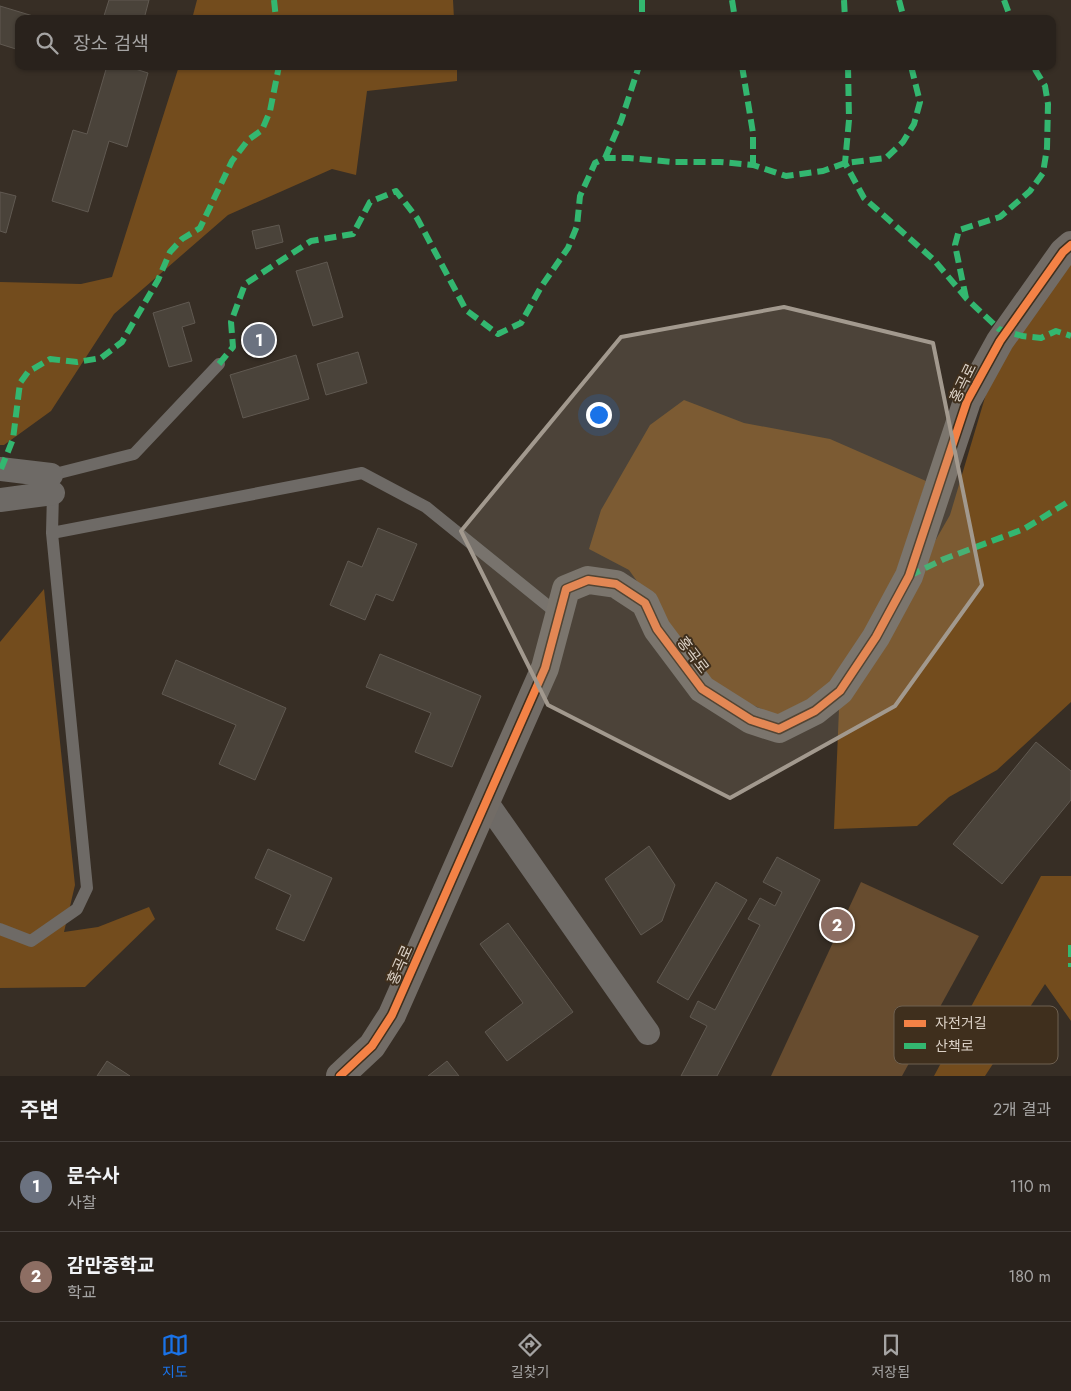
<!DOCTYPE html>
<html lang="ko">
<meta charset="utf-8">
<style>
body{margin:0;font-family:Jost,"Noto Sans KR",sans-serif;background:#312a25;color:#f1f3f6}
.you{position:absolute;left:598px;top:414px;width:18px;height:18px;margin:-12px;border:4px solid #fff;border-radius:50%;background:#1a73e8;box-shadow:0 0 0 8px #1a73e833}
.badge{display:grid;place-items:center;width:32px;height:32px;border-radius:50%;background:#1a73e8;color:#fff;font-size:16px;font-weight:700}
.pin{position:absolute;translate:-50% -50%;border:2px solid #fff;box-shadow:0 1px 5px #0006}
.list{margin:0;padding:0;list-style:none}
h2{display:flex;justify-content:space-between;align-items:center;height:65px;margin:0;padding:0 20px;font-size:21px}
h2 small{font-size:16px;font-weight:400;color:#a5a4a3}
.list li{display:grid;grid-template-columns:32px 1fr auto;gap:15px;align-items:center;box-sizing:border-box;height:90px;padding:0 20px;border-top:1px solid #453f3b}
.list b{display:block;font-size:19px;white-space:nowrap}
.list p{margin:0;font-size:16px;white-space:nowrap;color:#a5a4a3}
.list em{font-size:16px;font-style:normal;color:#a5a4a3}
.icon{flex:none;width:28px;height:28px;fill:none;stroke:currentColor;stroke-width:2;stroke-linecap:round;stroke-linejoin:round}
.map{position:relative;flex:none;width:1071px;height:1076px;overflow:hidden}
.search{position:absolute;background:#29221c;box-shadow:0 1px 4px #0004;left:15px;right:15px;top:15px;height:55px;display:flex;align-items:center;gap:12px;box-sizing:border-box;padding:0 18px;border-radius:10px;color:#a5a4a3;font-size:19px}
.sheet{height:245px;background:#29221c}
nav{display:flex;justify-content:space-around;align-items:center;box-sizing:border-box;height:70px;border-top:1px solid #453f3b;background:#29221c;font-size:14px;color:#a5a4a3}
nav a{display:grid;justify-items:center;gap:2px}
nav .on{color:#1a73e8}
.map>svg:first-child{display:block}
.green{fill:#674c2f}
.forest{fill:#734c1d}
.building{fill:#4a433a;stroke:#605951}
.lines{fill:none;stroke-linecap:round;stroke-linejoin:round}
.lane{stroke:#6e6a66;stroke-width:12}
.street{stroke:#6e6a66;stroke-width:24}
.secondary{stroke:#726c66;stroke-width:28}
.quiet{stroke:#33b770;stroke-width:6;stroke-dasharray:12 6;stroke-linecap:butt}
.cycleway-casing{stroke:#3f2f1d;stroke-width:11}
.cycleway{stroke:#f48246;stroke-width:8}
.marked{fill:#a2998e;fill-opacity:0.2;stroke:#a2998e;stroke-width:4;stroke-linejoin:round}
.labels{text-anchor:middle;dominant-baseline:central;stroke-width:4;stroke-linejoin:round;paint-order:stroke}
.street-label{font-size:15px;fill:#dcd2c7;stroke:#3f2f1d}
.key{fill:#3f2f1d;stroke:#6e6050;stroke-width:1}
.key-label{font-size:14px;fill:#dcd2c7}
</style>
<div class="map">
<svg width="1071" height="1076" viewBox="0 0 1071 1076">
<rect width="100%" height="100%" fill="#372e25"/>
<path class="green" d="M 861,882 L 979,936 L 902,1076 L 771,1076 Z"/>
<path class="forest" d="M 197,0 L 453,0 L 454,19 L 192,19 Z
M 179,66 L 457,66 L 457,81 L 367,91 L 356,175 L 332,169 L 228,215 L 114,314 L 51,411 L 4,445 L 0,445 L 0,282 L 81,284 L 112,277 Z
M 1071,263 L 1071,702 L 997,770 L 949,797 L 917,826 L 834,829 L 839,709 L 950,515 L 989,384 L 1050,283 Z
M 684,400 L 744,423 L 830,439 L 926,481 L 898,572 L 839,676 L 787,720 L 713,688 L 629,570 L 589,549 L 601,510 L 650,425 Z
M 44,589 L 75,885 L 64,932 L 98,927 L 149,907 L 155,919 L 85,987 L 0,988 L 0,642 Z
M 1041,876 L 1071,876 L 1071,1021 L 1045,984 L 985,1076 L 934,1076 Z"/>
<path class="building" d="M 109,0 L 149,0 L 144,19 L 103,19 Z
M 0,6 L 43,19 L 19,19 L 19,50 L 0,44 Z
M 107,66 L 126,66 L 148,73 L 127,147 L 109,141 L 88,212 L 52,201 L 73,130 L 87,134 Z
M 0,192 L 16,196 L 6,233 L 0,231 Z
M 279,225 L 283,242 L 256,249 L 252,231 Z
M 327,262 L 343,317 L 313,326 L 296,271 Z
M 189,302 L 195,323 L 182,327 L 192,361 L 169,367 L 153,313 Z
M 358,352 L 367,383 L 326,395 L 317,364 Z
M 296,355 L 309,399 L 243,418 L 230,375 Z
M 378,528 L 417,544 L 393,601 L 376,594 L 365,620 L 330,605 L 348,561 L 362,567 Z
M 380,654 L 481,696 L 452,767 L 415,752 L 431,713 L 366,687 Z
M 176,660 L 286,708 L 255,780 L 219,764 L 236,725 L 162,694 Z
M 1036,742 L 1071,771 L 1071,800 L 1002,884 L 953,844 Z
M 649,846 L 675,885 L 662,921 L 641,935 L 605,879 Z
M 268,849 L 332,878 L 304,941 L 276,929 L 291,895 L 255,878 Z
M 777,857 L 820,880 L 717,1076 L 681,1076 L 707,1026 L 690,1017 L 698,1001 L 715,1010 L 760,925 L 748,919 L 760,898 L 775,906 L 782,892 L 763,882 Z
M 716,882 L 747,900 L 688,1000 L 657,982 Z
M 508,923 L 573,1012 L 507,1061 L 485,1032 L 523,1003 L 480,944 Z
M 107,1061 L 130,1076 L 97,1076 Z
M 447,1061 L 459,1076 L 428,1076 Z"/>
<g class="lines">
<path class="lane" d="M 52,533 L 362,473 L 426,507 L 558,614
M 0,929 L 31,941 L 77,909 L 87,888 L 52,533 L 53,493 L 51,475 L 134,454 L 219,364"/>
<path class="street" d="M 0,469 L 51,475
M 0,500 L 53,493
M 487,803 L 648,1033"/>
<path class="secondary" d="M 340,1076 L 372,1046 L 392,1015 L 545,668 L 566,589 L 588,580 L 616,584 L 645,603 L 657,629 L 702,689 L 751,720 L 779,729 L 815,711 L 840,691 L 876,637 L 909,576 L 967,401 L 1000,341 L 1063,252 L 1071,245"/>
<path class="quiet" d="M 274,0 L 276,19
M 642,0 L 642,19
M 732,0 L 735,19
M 844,0 L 845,19
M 899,0 L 904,19
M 1004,0 L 1011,19
M 742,66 L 753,133 L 753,165
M 848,66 L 849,120 L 845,163 L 864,198 L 934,260 L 967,299 L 999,329 L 1022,336 L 1041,338 L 1056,331 L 1071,336
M 605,158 L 621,121 L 639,66
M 966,298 L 955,245 L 959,230 L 1000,217 L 1030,191 L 1043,173 L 1047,148 L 1048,104 L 1045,86 L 1033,66
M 219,364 L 233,347 L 231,322 L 245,284 L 311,241 L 353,234 L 370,202 L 396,191 L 417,218 L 466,310 L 498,334 L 521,323 L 541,287 L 568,248 L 577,226 L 580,196 L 595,163 L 605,158 L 629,158 L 673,162 L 720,162 L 753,165 L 786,176 L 823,171 L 845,163 L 886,158 L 903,142 L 914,124 L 920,102 L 911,66
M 1,469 L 13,439 L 20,383 L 28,372 L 50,359 L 77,362 L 101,358 L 122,342 L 158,280 L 170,252 L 182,239 L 200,228 L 232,161 L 248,140 L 262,130 L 270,111 L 279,66
M 909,576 L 944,559 L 1024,529 L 1071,500
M 1071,945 L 1071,967"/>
<g class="cycleway-casing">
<path id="cycleway" d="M 340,1076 L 372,1046 L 392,1015 L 545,668 L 566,589 L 588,580 L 616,584 L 645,603 L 657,629 L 702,689 L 751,720 L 779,729 L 815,711 L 840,691 L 876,637 L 909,576 L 967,401 L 1000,341 L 1063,252 L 1071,245"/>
</g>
<use href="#cycleway" class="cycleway"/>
</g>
<path class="marked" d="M 784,307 L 933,343 L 982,585 L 895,706 L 730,798 L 548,705 L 461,531 L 621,337 Z"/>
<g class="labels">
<g class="street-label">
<text transform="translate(963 383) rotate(-64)">홍곡로</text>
<text transform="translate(693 655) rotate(53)">홍곡로</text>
<text transform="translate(400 965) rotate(-66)">홍곡로</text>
</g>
</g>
<rect x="894" y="1006" width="164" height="58" rx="8" class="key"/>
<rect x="904" y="1020" width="22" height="7" fill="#f48246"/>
<rect x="904" y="1043" width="22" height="6" fill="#33b770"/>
<g class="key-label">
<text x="935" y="1028">자전거길</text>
<text x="935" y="1051">산책로</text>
</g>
</svg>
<div class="you"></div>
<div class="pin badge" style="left:259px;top:340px;background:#6b7280">1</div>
<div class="pin badge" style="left:837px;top:925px;background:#8d6e63">2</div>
<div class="search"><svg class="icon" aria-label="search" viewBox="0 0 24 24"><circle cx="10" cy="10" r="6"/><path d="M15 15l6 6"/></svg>장소 검색</div>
</div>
<section class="sheet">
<h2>주변<small>2개 결과</small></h2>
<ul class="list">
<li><span class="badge" style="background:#6b7280">1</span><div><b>문수사</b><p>사찰</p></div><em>110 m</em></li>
<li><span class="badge" style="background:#8d6e63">2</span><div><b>감만중학교</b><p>학교</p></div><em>180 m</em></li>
</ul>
</section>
<nav>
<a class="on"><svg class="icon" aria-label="map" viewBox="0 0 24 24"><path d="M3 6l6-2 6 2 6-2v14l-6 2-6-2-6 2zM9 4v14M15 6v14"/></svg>지도</a>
<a><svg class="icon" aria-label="directions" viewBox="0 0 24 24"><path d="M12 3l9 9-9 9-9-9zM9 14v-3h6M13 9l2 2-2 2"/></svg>길찾기</a>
<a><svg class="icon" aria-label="saved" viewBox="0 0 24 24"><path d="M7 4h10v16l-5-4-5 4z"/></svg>저장됨</a>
</nav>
